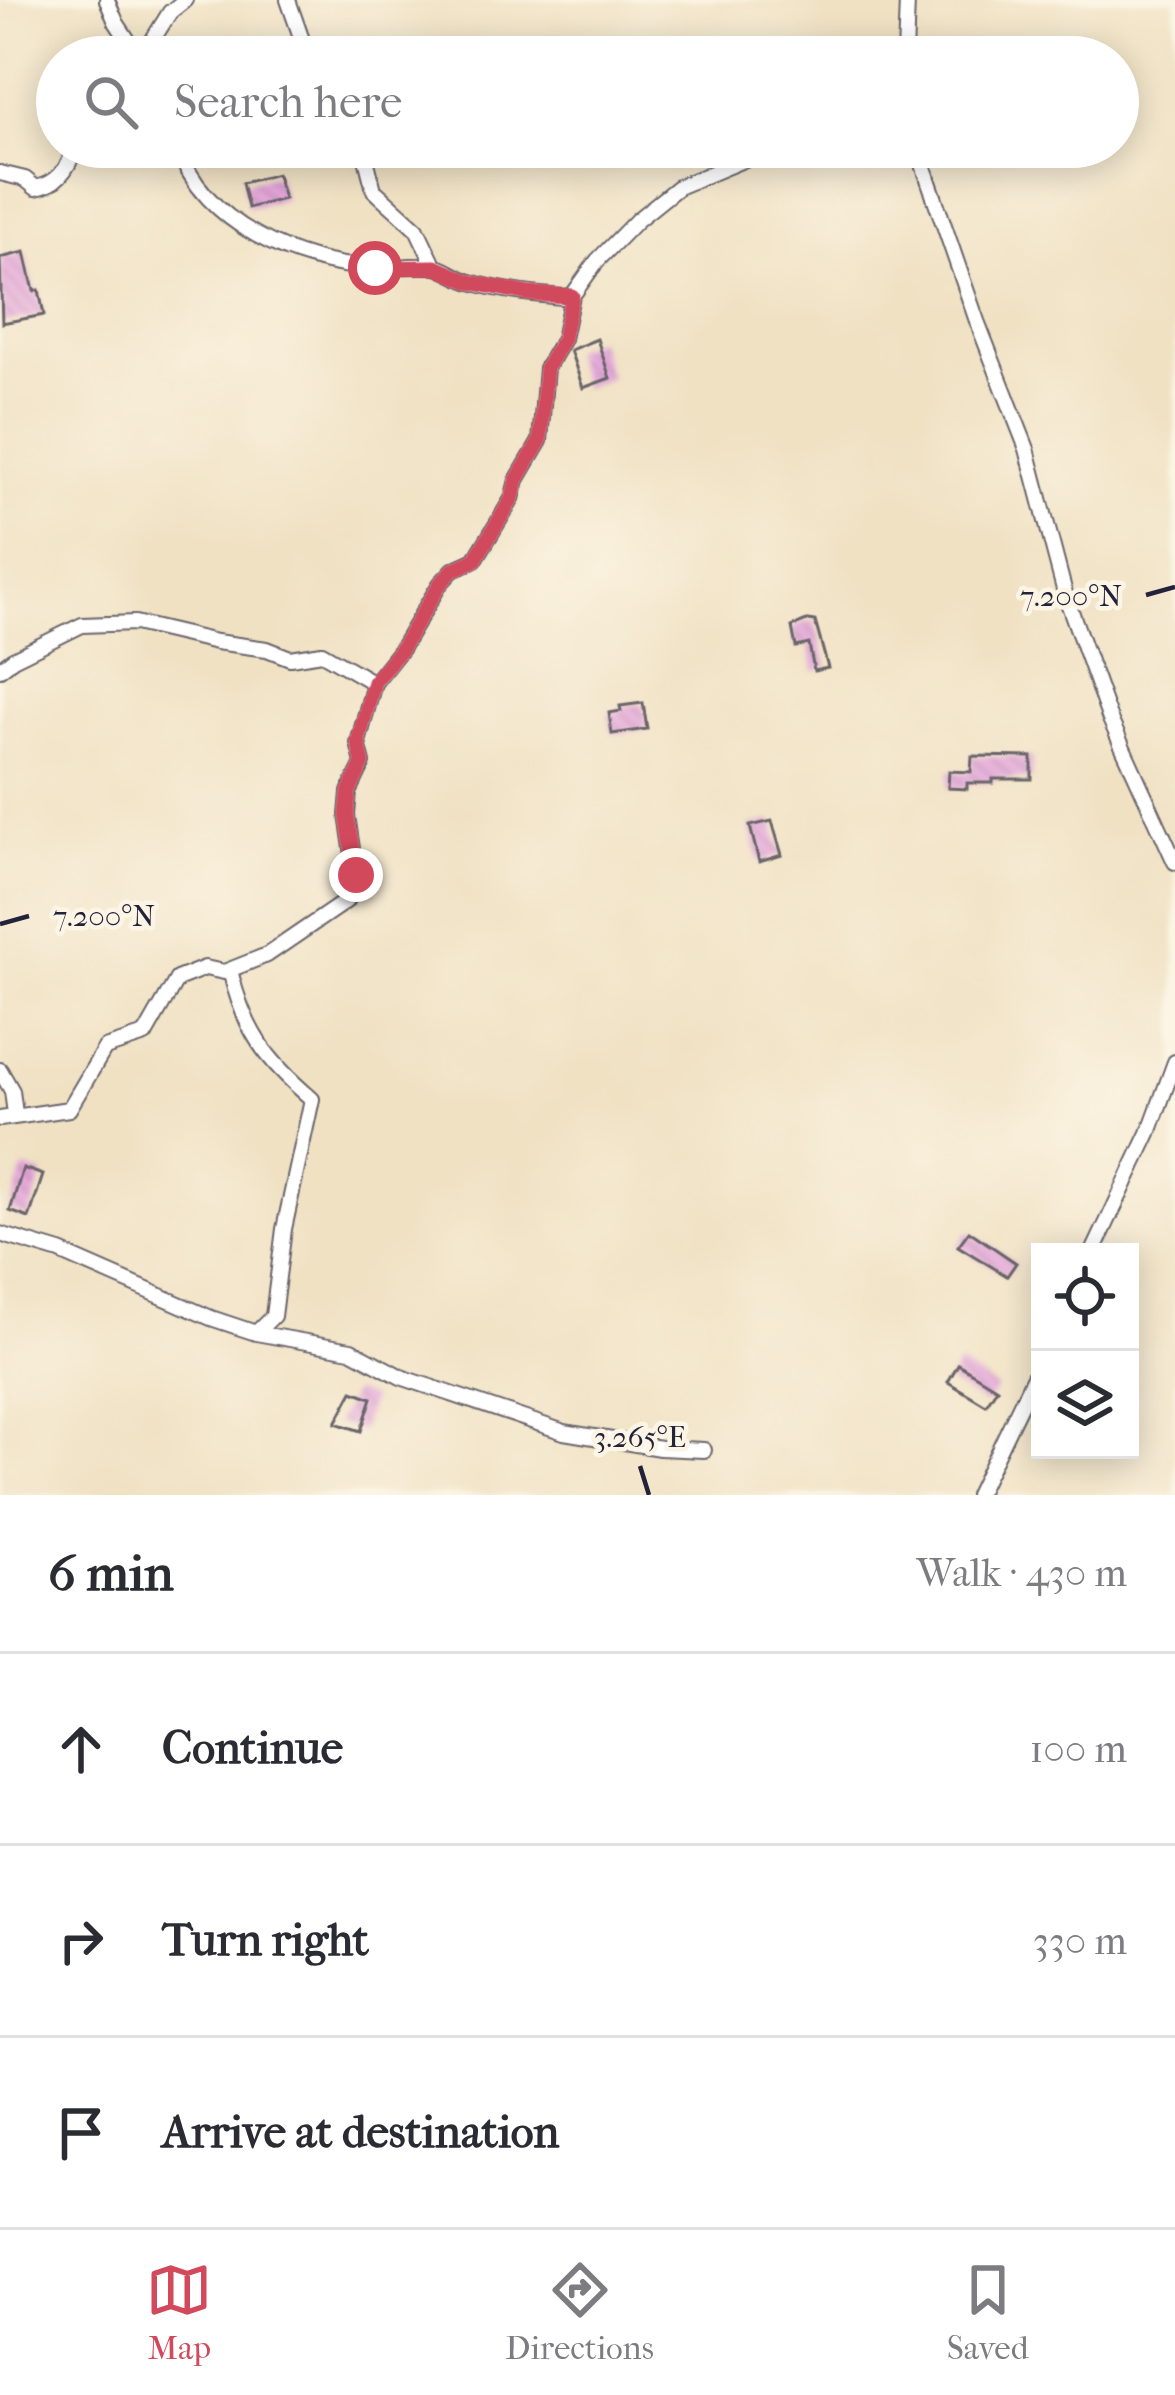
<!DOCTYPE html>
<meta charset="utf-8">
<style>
body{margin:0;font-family:"IM FELL French Canon",serif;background:#f2f2f3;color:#2b2b33}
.controls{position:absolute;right:36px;bottom:36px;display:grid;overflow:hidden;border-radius:0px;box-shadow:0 6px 30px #0003}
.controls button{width:108px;height:108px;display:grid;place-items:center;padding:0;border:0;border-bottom:3px solid #e1e1e2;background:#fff;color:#2b2b33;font:60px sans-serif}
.stop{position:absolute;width:36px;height:36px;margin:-27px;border:9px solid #d1495b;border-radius:50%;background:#fff}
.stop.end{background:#d1495b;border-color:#fff;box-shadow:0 3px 12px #0008}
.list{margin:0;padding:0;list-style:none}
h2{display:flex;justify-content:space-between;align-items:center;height:156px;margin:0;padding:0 48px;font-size:51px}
h2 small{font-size:39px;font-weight:400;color:#7c7c81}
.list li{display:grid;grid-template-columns:78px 1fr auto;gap:36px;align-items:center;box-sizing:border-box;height:192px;padding:0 48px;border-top:3px solid #e1e1e2}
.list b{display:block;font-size:45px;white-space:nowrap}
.list em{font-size:39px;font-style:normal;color:#7c7c81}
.icon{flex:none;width:66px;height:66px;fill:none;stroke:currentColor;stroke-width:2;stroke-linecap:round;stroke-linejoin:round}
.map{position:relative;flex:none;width:1175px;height:1495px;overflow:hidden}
.search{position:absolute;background:#fff;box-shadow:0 6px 30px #0003;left:36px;right:36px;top:36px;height:132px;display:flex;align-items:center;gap:30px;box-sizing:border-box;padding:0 42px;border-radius:66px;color:#7c7c81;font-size:45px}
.sheet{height:732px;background:#fff}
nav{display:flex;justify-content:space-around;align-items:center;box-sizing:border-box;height:168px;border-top:3px solid #e1e1e2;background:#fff;font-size:33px;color:#7c7c81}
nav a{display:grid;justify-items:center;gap:6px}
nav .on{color:#d1495b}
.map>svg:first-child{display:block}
.building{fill:url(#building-back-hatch)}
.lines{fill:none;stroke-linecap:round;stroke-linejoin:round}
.minor-casing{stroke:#6a656b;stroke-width:18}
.minor{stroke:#fff;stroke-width:14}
.route{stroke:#d1495b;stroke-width:15}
.ticks{fill:none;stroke:#22223b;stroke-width:4.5}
.ticks-label{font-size:30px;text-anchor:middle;fill:#22223b;stroke:#fcf5e5;stroke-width:9;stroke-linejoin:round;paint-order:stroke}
</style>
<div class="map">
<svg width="1175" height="1495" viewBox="0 0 1175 1495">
<defs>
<pattern id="building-back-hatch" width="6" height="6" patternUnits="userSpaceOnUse" patternTransform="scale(3)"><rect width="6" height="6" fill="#e2a1d8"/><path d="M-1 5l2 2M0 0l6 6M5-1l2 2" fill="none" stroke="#c28aba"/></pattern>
</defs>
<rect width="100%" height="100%" fill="#fcf5e5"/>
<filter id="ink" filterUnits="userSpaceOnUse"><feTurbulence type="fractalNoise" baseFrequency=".00833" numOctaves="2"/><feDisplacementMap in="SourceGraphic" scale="24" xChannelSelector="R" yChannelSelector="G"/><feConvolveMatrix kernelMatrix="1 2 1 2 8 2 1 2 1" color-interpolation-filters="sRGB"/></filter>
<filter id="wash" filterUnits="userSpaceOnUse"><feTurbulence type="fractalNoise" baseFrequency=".004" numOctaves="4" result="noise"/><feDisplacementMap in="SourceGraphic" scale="48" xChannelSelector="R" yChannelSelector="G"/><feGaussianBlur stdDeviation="2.7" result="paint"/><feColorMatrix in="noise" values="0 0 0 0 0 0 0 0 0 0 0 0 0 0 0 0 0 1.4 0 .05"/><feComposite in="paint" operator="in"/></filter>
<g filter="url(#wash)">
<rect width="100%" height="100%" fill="#f0e1c3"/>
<g id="blocks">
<path class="building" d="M 277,174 L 284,199 L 248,208 L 242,183 Z
M 25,252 L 34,291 L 39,290 L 44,315 L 2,323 L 0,258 Z
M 597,339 L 610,378 L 583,388 L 570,350 Z
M 809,620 L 815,621 L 828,668 L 814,671 L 809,644 L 796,647 L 792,627 Z
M 643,703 L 647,729 L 612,734 L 609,713 L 621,711 L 620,706 Z
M 972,756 L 1032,757 L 1032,779 L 993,779 L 993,783 L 967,783 L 967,789 L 948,788 L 949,771 L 971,772 Z
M 772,821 L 782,855 L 759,862 L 750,826 Z
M 23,1168 L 43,1175 L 29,1218 L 10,1211 Z
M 969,1231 L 1016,1263 L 1007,1276 L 958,1246 Z
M 958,1364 L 997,1388 L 986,1405 L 948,1382 Z
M 353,1391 L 372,1398 L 361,1431 L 336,1423 Z"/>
</g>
</g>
<g filter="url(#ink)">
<use href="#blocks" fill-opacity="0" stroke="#6a656b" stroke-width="3"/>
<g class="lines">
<g class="minor-casing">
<path id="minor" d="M 107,0 L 116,22 L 139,57
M 288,0 L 308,57
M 142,57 L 170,12 L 185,0
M 905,57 L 907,0
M 178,147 C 202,223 298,265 372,268 C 392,269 417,263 437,267 C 448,270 459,279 471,282 C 500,291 532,294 562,297 L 572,296 L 597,261 L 637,220 L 678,187 L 774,147
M 363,147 L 374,190 L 417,229 L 435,267
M 917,147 L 977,321 L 1027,449 L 1066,597 L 1109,717 L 1175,862
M 0,173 L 25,179 L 36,188 C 58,184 69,168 75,147
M 0,669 L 13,659 L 82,625 L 135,623 L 216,642 L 267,649 L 290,658 L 322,653 L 374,683
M 230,970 C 244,1030 265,1059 312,1099 L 284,1229 L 273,1316 L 256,1333
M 0,1070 L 12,1091 L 15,1114
M 0,1119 L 69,1109 L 105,1048 L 145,1035 L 177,979 L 205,968 L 224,972 L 267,955 L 346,901 L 356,875 L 347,815 L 349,792 L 363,763 L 358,743 L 374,683 L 401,649 L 440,584 L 453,570 L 475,560 L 512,499 L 517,480 L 540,441 L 546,368 L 563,339 L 572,296
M 0,1234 L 60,1252 L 211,1318 L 256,1333 L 351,1350 L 401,1377 L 564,1432 L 660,1448 L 704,1450
M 1093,1252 L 1149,1133 L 1175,1062
M 977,1495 L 1040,1364"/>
</g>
<use href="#minor" class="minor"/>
</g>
</g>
<g class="lines" filter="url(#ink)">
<path class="route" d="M 356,875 L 347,815 L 349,792 L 363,763 L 358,742 L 374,682 L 401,649 L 440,584 L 453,570 L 475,560 L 512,499 L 517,480 L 540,441 L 546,368 L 563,339 L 572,296 L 529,294 L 470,282 L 435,267 L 375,268"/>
</g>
<path class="ticks" d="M 1146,595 L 1175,587M 0,924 L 29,916M 640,1466 L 649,1495"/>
<g class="ticks-label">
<text x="1071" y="606">7.200°N</text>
<text x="104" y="926">7.200°N</text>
<text x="640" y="1447">3.265°E</text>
</g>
</svg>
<div class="controls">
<button><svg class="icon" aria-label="locate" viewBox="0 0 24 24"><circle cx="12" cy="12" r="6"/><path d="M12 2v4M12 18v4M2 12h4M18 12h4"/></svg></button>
<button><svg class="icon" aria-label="layers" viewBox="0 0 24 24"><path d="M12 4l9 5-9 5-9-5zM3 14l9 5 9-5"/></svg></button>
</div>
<div class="stop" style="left:375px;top:268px"></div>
<div class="stop end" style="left:356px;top:875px"></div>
<div class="search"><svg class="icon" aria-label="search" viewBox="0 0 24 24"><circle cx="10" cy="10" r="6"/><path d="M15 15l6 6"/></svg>Search here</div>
</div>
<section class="sheet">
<h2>6 min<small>Walk · 430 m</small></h2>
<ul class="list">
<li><svg class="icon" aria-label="ahead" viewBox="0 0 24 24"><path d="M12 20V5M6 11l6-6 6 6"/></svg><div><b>Continue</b></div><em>100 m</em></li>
<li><svg class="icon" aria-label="right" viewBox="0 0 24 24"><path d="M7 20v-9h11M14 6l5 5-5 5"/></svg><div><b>Turn right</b></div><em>330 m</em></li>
<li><svg class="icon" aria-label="arrive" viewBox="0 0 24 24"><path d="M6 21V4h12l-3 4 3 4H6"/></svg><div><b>Arrive at destination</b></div></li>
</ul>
</section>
<nav>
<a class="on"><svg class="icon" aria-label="map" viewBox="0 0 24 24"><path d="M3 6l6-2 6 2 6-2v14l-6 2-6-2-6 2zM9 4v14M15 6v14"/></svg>Map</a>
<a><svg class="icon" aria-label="directions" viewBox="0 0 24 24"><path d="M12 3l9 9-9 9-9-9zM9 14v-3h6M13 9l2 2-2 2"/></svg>Directions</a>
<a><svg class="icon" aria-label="saved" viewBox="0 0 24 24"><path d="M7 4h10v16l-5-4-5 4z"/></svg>Saved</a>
</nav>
